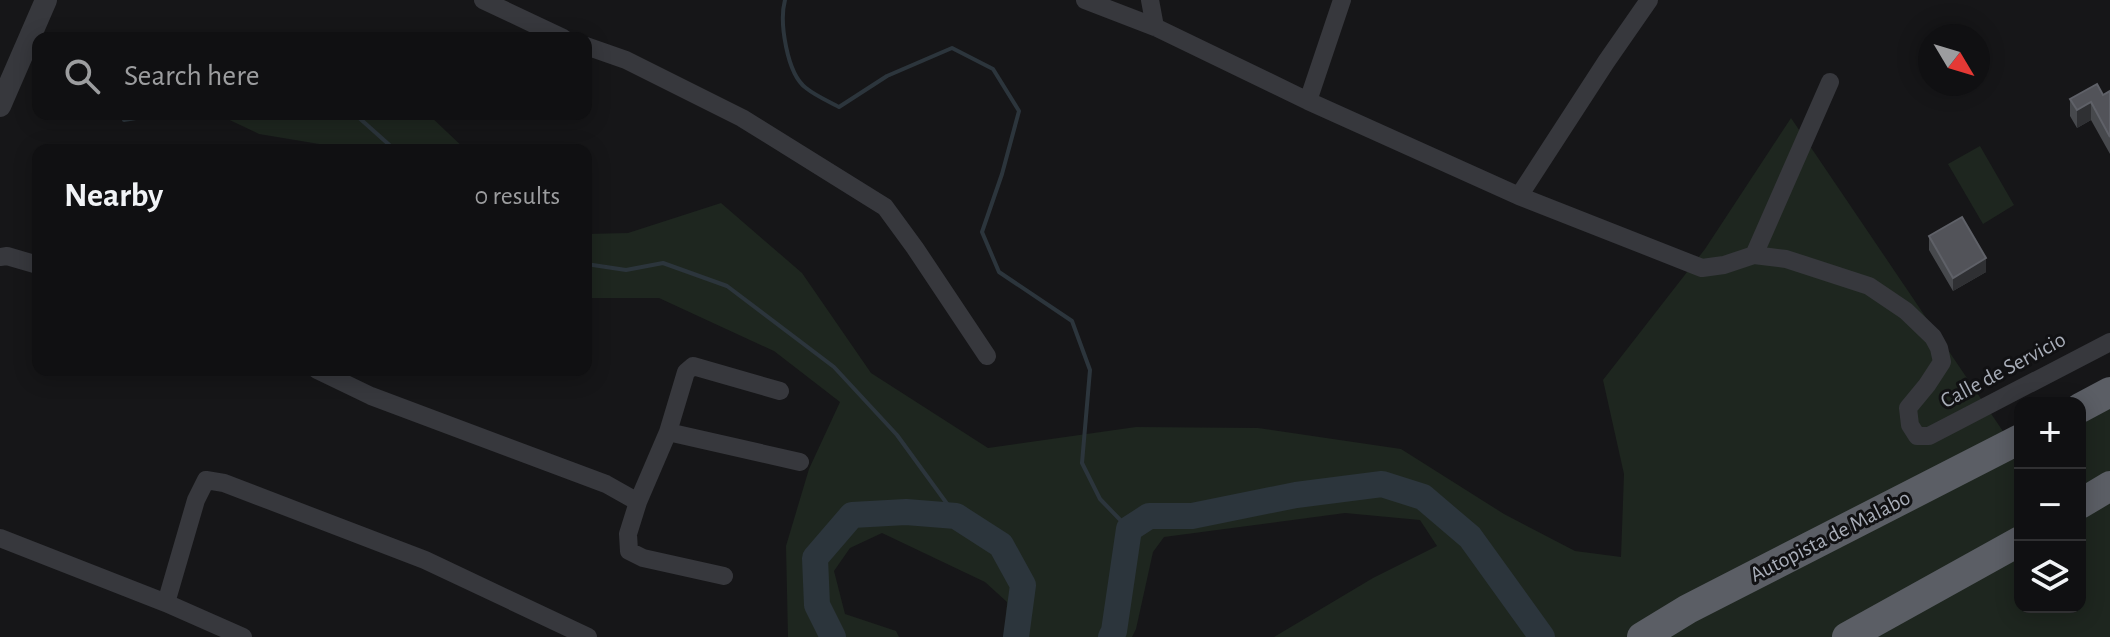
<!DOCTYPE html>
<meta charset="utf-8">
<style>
body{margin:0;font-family:"Alegreya Sans",sans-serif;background:#19191b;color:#f1f3f6}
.controls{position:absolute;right:24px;bottom:24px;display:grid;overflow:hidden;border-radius:16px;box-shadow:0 4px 20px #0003}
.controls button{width:72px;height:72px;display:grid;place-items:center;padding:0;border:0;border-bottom:2px solid #303032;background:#101012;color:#f1f3f6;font:40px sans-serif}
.compass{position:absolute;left:1918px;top:24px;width:72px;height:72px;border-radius:50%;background:#101012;box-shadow:0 4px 20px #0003;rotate:128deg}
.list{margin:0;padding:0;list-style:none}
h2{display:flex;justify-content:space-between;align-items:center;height:104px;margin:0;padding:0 32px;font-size:34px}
h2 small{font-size:26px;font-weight:400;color:#9c9d9f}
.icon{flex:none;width:44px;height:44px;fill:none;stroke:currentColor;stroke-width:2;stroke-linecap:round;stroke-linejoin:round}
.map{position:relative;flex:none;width:2110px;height:637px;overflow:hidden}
.search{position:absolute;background:#101012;box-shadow:0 4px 20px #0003;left:32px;top:32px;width:560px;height:88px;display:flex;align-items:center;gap:20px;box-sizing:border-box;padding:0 28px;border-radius:16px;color:#9c9d9f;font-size:30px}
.panel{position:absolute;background:#101012;box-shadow:0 4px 20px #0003;left:32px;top:144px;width:560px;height:232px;border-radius:16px}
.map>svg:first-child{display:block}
.green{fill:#1e261f}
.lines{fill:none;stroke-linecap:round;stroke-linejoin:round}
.stream{stroke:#2c353c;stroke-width:4}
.river{stroke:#2c353c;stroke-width:26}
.minor{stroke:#37383d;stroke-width:18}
.tertiary{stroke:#37383d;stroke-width:22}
.trunk{stroke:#5b5e65;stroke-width:30}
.wall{fill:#47494d}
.shaded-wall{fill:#2f3033}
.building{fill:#525359;stroke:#5f6168;stroke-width:2}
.labels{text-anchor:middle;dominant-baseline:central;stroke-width:6;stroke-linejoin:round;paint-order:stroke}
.street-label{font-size:22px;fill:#a8adb8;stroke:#111113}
</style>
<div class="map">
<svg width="2110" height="637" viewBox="0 0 2110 637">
<rect width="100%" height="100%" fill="#161618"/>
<path class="green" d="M 217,114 L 428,114 L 466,150 L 336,150 L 331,146 L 259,134 Z
M 1791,118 L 2017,452 L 2020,451 L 2020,607 L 2080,607 L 2080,421 L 2110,405 L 2110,637 L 1274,637 L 1373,578 L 1437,546 L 1420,520 L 1345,513 L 1164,537 L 1153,552 L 1136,629 L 1132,637 L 1005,637 L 1007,602 L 985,582 L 882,533 L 850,548 L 834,571 L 845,614 L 896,631 L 899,637 L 788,637 L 786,546 L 809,469 L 840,402 L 774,351 L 659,298 L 586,298 L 586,234 L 628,233 L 721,203 L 802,273 L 871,373 L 988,448 L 1136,427 L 1258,428 L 1401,449 L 1504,514 L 1575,551 L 1621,557 L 1624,474 L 1603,380 L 1705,249 Z
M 1980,146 L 2014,205 L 1983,224 L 1948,164 Z"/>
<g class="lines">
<path class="stream" d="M 785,0 C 779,22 787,74 806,88 C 816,96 828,101 839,107 L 887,76 L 952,48 L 993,69 L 1019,111 L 1002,174 L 982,232 L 999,272 L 1072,321 L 1090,370 L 1082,463 L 1100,499 L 1129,529
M 322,114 L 357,116 L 395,150
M 124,120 L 160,114
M 586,264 L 626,270 L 663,263 L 727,286 L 834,367 L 897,435 L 956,516"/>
<path class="river" d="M 833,637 L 817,605 L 815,558 L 852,515 L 906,512 L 956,516 L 1001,545 L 1023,585 L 1016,637
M 1111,637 L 1114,631 L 1129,529 L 1149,516 L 1192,516 L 1296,495 L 1382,484 L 1423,497 L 1470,537 L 1542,637"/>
<path class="minor" d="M 483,0 L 563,38
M 1085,0 L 1155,27 L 1308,101 L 1519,196 L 1702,268 L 1724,265 L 1754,255 L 1786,259 L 1869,286 L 1906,311 L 1933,337 L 1939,348 L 1942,362 L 1927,385 L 1908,408 L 1910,425 L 1917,436 L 1929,436 L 1956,422 L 2110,342
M 1150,0 L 1155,27
M 586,46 L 626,60 L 742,118 L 885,207 L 915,248 L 987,356
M 1308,101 L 1342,0
M 1519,196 L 1606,62 L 1649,0
M 1754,255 L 1830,82
M 0,257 L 7,256 L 38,265
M 317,370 L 371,396 L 606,484 L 638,502 L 668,432 L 686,372 L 693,366 L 780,391
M 668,432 L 800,462
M 638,502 L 628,534 L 629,551 L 643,558 L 724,576
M 0,538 L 166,603 L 196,500 L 206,480 L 224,483 L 425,560 L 588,637
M 166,603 L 243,637"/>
<path class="tertiary" d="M 0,106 L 46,0"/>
<path class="trunk" d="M 2080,408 L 2110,392
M 2080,504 L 2110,486
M 1642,637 L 1688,609 L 2020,439
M 1847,637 L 2020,541"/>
</g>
<path class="wall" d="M 2110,91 L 2110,154 L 2091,120 L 2077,128 L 2070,116 L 2070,99 L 2103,95 Z
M 1929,236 L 1986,272 L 1953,291 L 1929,250 Z"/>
<path class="shaded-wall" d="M 2091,102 L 2091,120 L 2077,128 L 2077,110 Z
M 1986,258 L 1986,272 L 1953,291 L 1953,278 Z"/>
<path class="building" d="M 2097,84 L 2103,95 L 2110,91 L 2110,137 L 2091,102 L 2077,110 L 2070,99 Z
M 1962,217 L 1986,258 L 1953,278 L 1929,236 Z"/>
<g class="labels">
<g class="street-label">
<text transform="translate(2003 370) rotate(-28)">Calle de Servicio</text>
<text transform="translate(1830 536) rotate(-27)">Autopista de Malabo</text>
</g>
</g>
</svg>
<div class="controls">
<button>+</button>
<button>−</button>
<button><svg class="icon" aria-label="layers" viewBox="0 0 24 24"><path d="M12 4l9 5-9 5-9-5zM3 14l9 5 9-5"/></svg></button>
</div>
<svg class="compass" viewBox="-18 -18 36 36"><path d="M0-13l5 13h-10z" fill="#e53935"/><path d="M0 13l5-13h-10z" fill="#9c9d9f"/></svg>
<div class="search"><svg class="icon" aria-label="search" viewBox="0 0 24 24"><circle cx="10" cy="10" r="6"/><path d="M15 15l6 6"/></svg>Search here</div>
<section class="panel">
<h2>Nearby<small>0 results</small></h2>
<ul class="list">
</ul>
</section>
</div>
